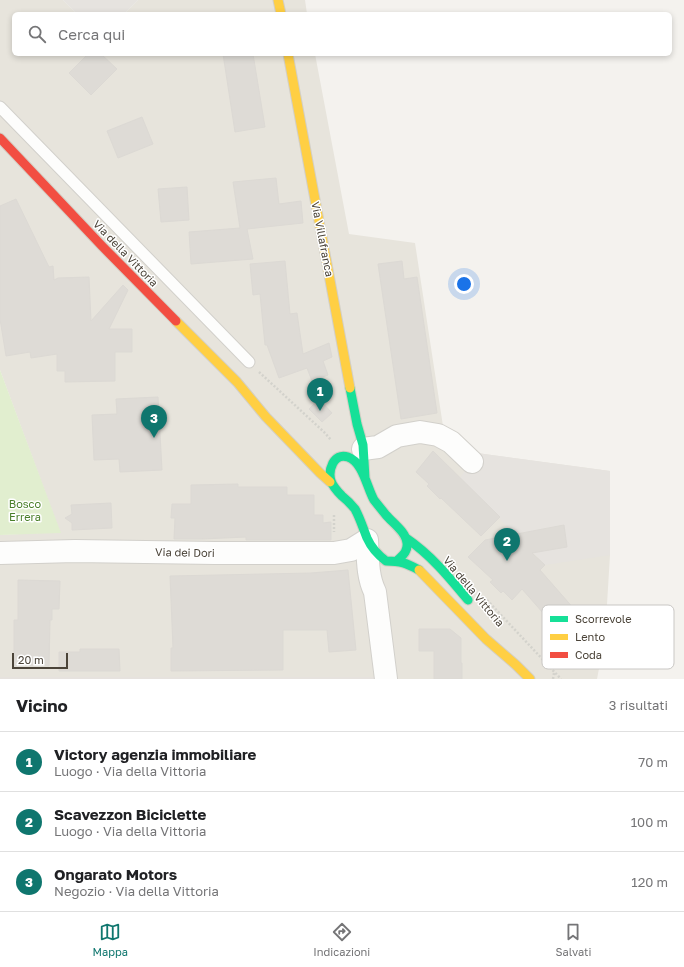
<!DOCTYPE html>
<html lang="it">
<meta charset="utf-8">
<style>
body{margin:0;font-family:"Golos Text",sans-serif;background:#f6f6f6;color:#202124}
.scale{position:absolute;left:12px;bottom:10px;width:56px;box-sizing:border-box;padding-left:4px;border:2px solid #4b4439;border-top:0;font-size:11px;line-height:14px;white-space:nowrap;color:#4b4439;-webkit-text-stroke:3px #fff;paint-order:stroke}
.you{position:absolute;left:464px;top:284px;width:14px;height:14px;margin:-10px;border:3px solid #fff;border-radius:50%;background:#1a73e8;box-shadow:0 0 0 6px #1a73e833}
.badge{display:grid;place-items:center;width:26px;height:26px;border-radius:50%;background:#0f766e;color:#fff;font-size:13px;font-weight:700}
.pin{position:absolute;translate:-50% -33px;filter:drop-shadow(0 1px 2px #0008)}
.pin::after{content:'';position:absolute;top:21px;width:14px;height:12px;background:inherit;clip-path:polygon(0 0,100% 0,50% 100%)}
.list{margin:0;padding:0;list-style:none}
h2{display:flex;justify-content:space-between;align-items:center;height:52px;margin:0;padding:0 16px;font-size:17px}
h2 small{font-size:13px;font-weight:400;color:#757577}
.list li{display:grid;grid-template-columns:26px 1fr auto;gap:12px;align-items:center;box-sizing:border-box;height:60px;padding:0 16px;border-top:1px solid #e0e0e0}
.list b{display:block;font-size:15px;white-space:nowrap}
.list p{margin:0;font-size:13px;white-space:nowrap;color:#757577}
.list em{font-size:13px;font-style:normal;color:#757577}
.icon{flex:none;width:22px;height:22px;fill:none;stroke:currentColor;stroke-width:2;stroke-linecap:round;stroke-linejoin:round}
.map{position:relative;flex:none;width:684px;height:679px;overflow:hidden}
.search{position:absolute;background:#fff;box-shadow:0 2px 6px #0003;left:12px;right:12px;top:12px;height:44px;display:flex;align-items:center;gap:10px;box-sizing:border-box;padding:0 14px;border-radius:6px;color:#757577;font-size:15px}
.sheet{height:232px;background:#fff}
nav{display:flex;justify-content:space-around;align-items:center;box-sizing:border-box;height:56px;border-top:1px solid #e0e0e0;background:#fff;font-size:11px;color:#757577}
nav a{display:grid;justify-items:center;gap:2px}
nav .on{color:#0f766e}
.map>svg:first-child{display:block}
.residential{fill:#e7e4dc}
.industrial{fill:#e6e2de}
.green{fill:#e1eecf}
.parking{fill:#e6e3df}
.building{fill:#dedbd6;stroke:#dcd9d4}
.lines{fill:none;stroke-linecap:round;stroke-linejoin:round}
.lane-casing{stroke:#d2d0cb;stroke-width:13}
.street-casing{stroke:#d2d0cb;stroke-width:24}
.fast-casing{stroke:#d3cfc5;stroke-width:11}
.slow-casing{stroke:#d3cfc5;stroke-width:11}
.jam-casing{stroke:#d3cfc5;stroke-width:11}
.path{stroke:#d3d2cc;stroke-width:2.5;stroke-dasharray:2 2;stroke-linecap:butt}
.lane{stroke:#fdfdfc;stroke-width:11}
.street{stroke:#fdfdfc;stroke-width:22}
.fast{stroke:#16e098;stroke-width:9}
.slow{stroke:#ffcf43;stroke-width:9}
.jam{stroke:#f24e42;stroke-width:9}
.labels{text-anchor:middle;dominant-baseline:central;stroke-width:3;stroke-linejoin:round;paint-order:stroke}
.street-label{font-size:11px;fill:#4b4439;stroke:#fff}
.park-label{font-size:11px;fill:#4a7f2a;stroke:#fff}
.key{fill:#fff;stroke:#c9c7c4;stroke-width:1}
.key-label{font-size:11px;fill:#4b4439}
</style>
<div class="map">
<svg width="684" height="679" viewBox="0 0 684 679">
<rect width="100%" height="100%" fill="#f4f2ee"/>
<path class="residential" d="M 0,0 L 63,0 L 77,14 L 14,14 L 14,54 L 315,54 L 349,234 L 415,243 L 443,426 L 477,453 L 610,471 L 610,555 L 605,637 L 597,679 L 394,679 L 394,677 L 0,677 L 0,535 L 60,532 L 0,370 Z
M 138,0 L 305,0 L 307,14 L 124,14 Z"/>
<path class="industrial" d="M 0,677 L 394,677 L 394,679 L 0,679 Z"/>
<path class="green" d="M 0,370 L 61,533 L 0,535 Z"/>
<path class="parking" d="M 63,0 L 138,0 L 124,14 L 77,14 Z
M 477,453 L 610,471 L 610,555 L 545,565 L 460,478 Z"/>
<path class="building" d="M 88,54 L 101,54 L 117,69 L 91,95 L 69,73 Z
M 223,54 L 253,54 L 265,127 L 235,132 Z
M 142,117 L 153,144 L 118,158 L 107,131 Z
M 276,178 L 279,204 L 301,201 L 303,223 L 247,229 L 253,259 L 191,264 L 189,232 L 240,228 L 233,182 Z
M 187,187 L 189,220 L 161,222 L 158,189 Z
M 16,199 L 49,267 L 53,266 L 54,280 L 58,278 L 89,277 L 91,321 L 123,285 L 128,290 L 109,329 L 132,329 L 132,352 L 115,352 L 115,381 L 65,382 L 65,371 L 57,371 L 57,354 L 31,358 L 30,352 L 6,356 L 0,319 L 0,206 Z
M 285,261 L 290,314 L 297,313 L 303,354 L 329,343 L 332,357 L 323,361 L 328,375 L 312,381 L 307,368 L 279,378 L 267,345 L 265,345 L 260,294 L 253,295 L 250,264 Z
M 402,261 L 404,279 L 417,277 L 437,413 L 401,419 L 378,264 Z
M 158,397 L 162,470 L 120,472 L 119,459 L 94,460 L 92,415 L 117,414 L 116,399 Z
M 319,399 L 332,413 L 322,422 L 309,409 Z
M 433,451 L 500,517 L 481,536 L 441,498 L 440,499 L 427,486 L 429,484 L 416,472 Z
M 238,484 L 238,487 L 287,487 L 287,495 L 314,495 L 314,515 L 323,515 L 323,523 L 331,522 L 331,540 L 246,540 L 246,537 L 202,539 L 174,539 L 175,518 L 171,518 L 172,504 L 191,504 L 191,485 Z
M 111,503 L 112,528 L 72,530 L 72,523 L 65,518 L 72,514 L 71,505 Z
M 564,525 L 567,547 L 532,553 L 545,565 L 540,570 L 596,634 L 574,653 L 556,632 L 558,630 L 522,589 L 512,600 L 503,591 L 501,593 L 490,582 L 493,580 L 468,557 L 485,540 Z
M 348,570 L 356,650 L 329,652 L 327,630 L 283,630 L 283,670 L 171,671 L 171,648 L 173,648 L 170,576 L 311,573 Z
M 18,580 L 60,581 L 59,609 L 52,609 L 52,620 L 50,620 L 49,666 L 14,666 L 14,620 L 18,620 Z
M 419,629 L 450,629 L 461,638 L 461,663 L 462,663 L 462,679 L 434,679 L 434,651 L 419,651 Z
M 80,649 L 119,649 L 120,671 L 59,671 L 59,652 L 80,652 Z"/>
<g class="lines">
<g class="lane-casing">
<path id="lane" d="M 0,107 L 249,362"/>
</g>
<g class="street-casing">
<path id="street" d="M 363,449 L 378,447 L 397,436 L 420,432 L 438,435 L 451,442 L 472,462
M 367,540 C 368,557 367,576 375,592 L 386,679
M 0,553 L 75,551 L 215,553 L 334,553 L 351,550 L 367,540"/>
</g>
<g class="fast-casing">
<path id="fast" d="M 350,388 L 357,424 L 363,445 L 365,478
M 406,538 C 431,555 449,577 468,600
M 397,561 C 402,556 408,552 407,543 C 406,532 393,523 386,515 C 382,510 378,505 374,500 C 367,488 363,462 348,457 C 333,452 328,471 331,481 C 333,487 338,492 342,496 C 347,500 351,504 355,509 C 360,518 363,528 367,538 C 371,547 378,555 386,561 C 401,561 406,563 419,570"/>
</g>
<g class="slow-casing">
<path id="slow" d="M 278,0 L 281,14
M 288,54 L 350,388
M 176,321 L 237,382 L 266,417 L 320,473 L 330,482
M 419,570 L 486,639 L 516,665 L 530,679"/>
</g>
<g class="jam-casing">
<path id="jam" d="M 0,138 L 102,246 L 176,321"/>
</g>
<path class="path" d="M 259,372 L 324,432 L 331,440
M 334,515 L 334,532
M 487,600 L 561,679
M 553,679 L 554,673"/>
<use href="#lane" class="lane"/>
<use href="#street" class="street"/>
<use href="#fast" class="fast"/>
<use href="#slow" class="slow"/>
<use href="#jam" class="jam"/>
</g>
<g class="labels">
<g class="street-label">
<text transform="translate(323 239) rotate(79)">Via Villafranca</text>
<text transform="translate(126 253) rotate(46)">Via della Vittoria</text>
<text transform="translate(185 552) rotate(1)">Via dei Dori</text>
<text transform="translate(474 591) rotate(50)">Via della Vittoria</text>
</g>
<g class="park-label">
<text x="25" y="503">Bosco<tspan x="25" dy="13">Errera</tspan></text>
</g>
</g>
<rect x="542" y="605" width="132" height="64" rx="6" class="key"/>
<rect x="550" y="616" width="18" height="6" fill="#16e098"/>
<rect x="550" y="634" width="18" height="6" fill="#ffcf43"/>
<rect x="550" y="652" width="18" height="6" fill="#f24e42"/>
<g class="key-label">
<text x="575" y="623">Scorrevole</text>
<text x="575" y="641">Lento</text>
<text x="575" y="659">Coda</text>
</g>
</svg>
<div class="scale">20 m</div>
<div class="you"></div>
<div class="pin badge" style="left:320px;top:411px">1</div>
<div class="pin badge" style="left:507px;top:561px">2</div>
<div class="pin badge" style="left:154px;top:438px">3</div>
<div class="search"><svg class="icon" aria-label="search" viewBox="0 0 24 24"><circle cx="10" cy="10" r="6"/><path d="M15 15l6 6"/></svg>Cerca qui</div>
</div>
<section class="sheet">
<h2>Vicino<small>3 risultati</small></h2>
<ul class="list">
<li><span class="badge">1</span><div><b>Victory agenzia immobiliare</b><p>Luogo · Via della Vittoria</p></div><em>70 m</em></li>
<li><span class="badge">2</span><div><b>Scavezzon Biciclette</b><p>Luogo · Via della Vittoria</p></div><em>100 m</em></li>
<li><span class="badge">3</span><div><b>Ongarato Motors</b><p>Negozio · Via della Vittoria</p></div><em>120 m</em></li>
</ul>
</section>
<nav>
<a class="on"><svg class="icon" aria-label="map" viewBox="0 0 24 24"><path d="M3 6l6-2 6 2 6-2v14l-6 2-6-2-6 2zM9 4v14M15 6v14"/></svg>Mappa</a>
<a><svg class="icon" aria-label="directions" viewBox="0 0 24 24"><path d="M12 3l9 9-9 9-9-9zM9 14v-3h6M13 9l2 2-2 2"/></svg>Indicazioni</a>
<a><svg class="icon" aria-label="saved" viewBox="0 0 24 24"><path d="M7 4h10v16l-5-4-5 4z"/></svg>Salvati</a>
</nav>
